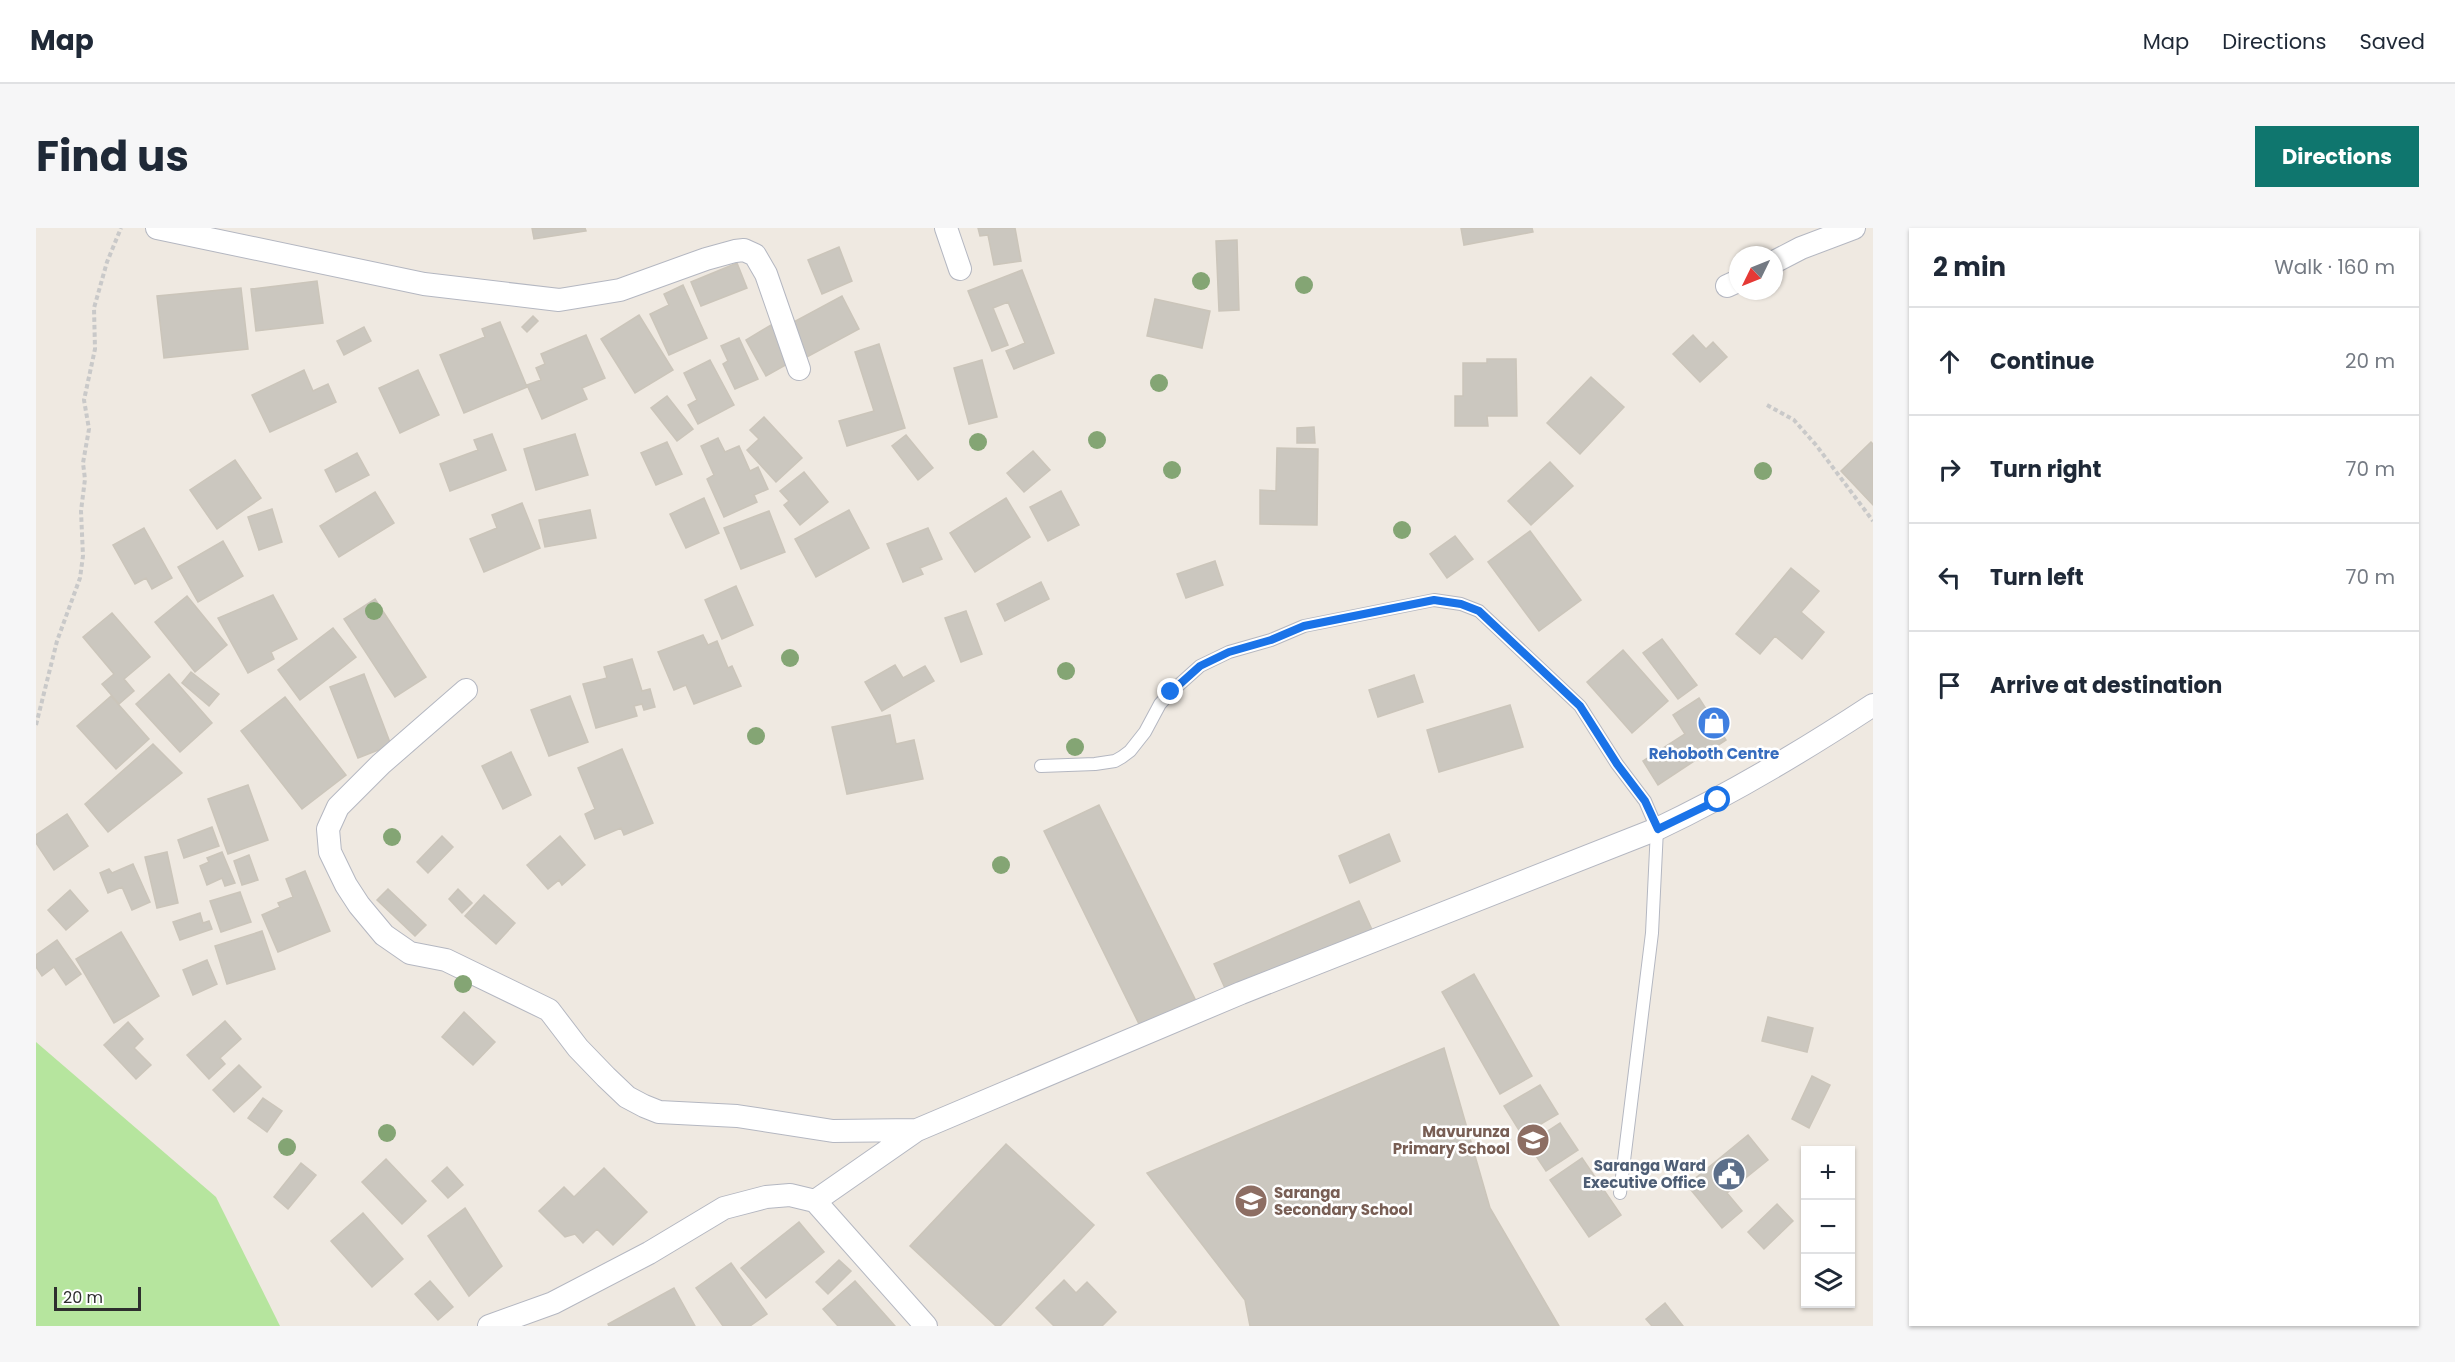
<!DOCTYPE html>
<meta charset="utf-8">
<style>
body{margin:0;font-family:Poppins,sans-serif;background:#f6f6f7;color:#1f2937}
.controls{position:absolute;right:18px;bottom:18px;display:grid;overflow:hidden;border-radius:0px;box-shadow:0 2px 4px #0004}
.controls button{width:54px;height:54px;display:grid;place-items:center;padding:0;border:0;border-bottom:2px solid #e0e1e3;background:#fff;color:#1f2937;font:30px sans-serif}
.compass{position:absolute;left:1693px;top:18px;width:54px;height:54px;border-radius:50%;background:#fff;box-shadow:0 2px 4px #0004;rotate:227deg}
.scale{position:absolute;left:18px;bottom:15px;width:87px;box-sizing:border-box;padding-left:6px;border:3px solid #2e2e2e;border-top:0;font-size:16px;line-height:21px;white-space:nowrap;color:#2e2e2e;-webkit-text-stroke:4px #fff;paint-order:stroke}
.stop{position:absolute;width:18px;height:18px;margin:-14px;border:4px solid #1a73e8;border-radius:50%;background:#fff}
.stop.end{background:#1a73e8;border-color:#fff;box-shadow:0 2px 6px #0008}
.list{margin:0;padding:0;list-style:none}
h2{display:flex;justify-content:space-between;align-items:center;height:78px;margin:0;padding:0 24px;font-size:26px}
h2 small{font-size:20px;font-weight:400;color:#747a83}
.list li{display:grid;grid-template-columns:39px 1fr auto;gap:18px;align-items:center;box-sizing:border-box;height:108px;padding:0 24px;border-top:2px solid #e0e1e3}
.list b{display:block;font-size:22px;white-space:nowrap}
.list em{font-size:20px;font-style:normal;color:#747a83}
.icon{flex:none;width:33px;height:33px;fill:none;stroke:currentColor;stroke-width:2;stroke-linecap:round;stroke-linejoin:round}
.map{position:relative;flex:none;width:1837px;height:1098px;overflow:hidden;border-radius:0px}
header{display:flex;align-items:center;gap:36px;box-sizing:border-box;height:84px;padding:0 30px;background:#fff;border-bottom:2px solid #e0e1e3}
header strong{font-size:28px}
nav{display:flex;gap:33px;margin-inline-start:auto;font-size:21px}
.intro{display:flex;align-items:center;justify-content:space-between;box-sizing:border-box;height:144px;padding:0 36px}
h1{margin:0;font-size:42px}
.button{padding:15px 27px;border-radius:0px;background:#0f766e;color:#fff;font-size:21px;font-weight:700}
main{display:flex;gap:36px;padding:0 36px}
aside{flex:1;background:#fff;border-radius:0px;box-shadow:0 2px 4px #0004}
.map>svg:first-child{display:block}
.green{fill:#b6e59e}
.building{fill:#cbc7bf;stroke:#cbc5ba;stroke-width:1.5}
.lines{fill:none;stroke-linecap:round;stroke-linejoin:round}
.lane-casing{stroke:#b4b7c1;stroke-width:14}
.street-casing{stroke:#b4b7c1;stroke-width:24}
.path{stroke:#c9c9c9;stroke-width:4;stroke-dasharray:4.5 3;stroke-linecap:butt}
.lane{stroke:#fff;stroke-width:12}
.street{stroke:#fff;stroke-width:22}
.tree{fill:#84a574}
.route{stroke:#1a73e8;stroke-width:8}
.labels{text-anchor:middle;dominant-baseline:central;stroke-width:5;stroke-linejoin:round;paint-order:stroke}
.shop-label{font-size:15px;font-weight:bold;fill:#366cbe;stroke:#fff}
.education-label{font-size:15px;font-weight:bold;fill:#785e54;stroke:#fff;text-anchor:end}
.service-label{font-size:15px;font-weight:bold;fill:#4e5e75;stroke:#fff;text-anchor:end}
</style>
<header>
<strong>Map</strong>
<nav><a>Map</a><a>Directions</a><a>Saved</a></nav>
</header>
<div class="intro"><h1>Find us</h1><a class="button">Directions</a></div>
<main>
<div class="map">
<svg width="1837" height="1098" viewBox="0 0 1837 1098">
<rect width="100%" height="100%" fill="#efe9e1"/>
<path class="green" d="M 0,814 L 180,969 L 244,1098 L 0,1098 Z"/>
<path class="building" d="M 496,0 L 549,0 L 550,3 L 498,11 Z
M 942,0 L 979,0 L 985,33 L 958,37 L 952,7 L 944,8 Z
M 1425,0 L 1496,0 L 1497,4 L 1428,17 Z
M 1201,12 L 1203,82 L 1183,83 L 1180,13 Z
M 803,19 L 816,53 L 786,66 L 772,32 Z
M 701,35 L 711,60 L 665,78 L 655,54 Z
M 986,42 L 1018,125 L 978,141 L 970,123 L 989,115 L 972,74 L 957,80 L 972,117 L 956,123 L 932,63 Z
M 281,53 L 287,95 L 220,103 L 215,61 Z
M 647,57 L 671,110 L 633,127 L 614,86 L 633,77 L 628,66 Z
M 205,60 L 212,121 L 128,130 L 121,68 Z
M 806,68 L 823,101 L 769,130 L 752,97 Z
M 1119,71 L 1174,83 L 1166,120 L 1111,108 Z
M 603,87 L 637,142 L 599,165 L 565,111 Z
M 497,88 L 502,93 L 491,104 L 486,99 Z
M 464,94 L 491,159 L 428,185 L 404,127 L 449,109 L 446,101 Z
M 735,97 L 755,134 L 730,148 L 710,112 Z
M 328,99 L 335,113 L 308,127 L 301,113 Z
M 550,107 L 569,150 L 546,160 L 551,171 L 506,191 L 491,157 L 505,152 L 500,140 L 509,136 L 505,126 Z
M 1657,107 L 1670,121 L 1677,114 L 1691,129 L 1664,154 L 1637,126 Z
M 703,110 L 722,151 L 699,161 L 687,136 L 692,133 L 685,118 Z
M 843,116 L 869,200 L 811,218 L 803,193 L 838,183 L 819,124 Z
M 1451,131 L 1480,131 L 1481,188 L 1451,188 L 1452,198 L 1419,198 L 1419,168 L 1427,168 L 1427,135 L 1451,135 Z
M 674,132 L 698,177 L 662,196 L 652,177 L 661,172 L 648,145 Z
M 946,132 L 961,189 L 933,196 L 918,140 Z
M 268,142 L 277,163 L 292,156 L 300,174 L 234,204 L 216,167 Z
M 382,142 L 403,187 L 364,205 L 343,160 Z
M 1555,149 L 1588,179 L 1544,226 L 1511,195 Z
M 631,168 L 657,201 L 641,213 L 615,180 Z
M 728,189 L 766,230 L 740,254 L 711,222 L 723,211 L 714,202 Z
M 1278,199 L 1279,215 L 1261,215 L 1261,200 Z
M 456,206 L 470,242 L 414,263 L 404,236 L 442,222 L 438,212 Z
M 539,206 L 552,247 L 500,262 L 488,221 Z
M 870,207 L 897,240 L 882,252 L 856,218 Z
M 682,210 L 689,224 L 703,218 L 714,243 L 722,239 L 732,261 L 718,267 L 721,274 L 688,289 L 671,251 L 678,247 L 665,218 Z
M 631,214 L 646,246 L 620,257 L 605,225 Z
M 1835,214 L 1837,216 L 1837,277 L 1805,243 Z
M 1241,220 L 1282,221 L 1281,297 L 1224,296 L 1224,262 L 1240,263 Z
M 997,223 L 1014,242 L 988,264 L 971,245 Z
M 321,225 L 333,247 L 300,264 L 289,242 Z
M 199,232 L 225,270 L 181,301 L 154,262 Z
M 1514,234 L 1537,258 L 1495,297 L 1472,273 Z
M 768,244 L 792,274 L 764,297 L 748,277 L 753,273 L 744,263 Z
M 1025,263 L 1043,297 L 1012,313 L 994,279 Z
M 339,264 L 358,295 L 303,329 L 284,298 Z
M 668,270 L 683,305 L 650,320 L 634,286 Z
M 970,270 L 994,309 L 939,344 L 914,305 Z
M 486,275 L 504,320 L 448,344 L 434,311 L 461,300 L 456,287 Z
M 236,281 L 246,314 L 223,322 L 212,289 Z
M 554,282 L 560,310 L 509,319 L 503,292 Z
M 813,282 L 833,320 L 780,349 L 759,311 Z
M 733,283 L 749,324 L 705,341 L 688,300 Z
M 108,300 L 136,350 L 116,361 L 110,350 L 99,356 L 77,317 Z
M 892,300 L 906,331 L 884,340 L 887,346 L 867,354 L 851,316 Z
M 1494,303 L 1545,372 L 1503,403 L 1452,334 Z
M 1419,308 L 1437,331 L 1411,350 L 1394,326 Z
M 187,313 L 207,348 L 162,374 L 142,339 Z
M 1179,333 L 1187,357 L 1150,370 L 1141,346 Z
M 1755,340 L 1783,363 L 1765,384 L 1788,404 L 1766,431 L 1739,408 L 1724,426 L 1700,406 Z
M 1005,354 L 1013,371 L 969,393 L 961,376 Z
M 700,358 L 717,397 L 686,411 L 669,372 Z
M 237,367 L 261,411 L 235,424 L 238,431 L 212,445 L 182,390 Z
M 151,368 L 191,417 L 159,444 L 119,394 Z
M 339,371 L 390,449 L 359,469 L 308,391 Z
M 930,383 L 946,426 L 925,434 L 909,390 Z
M 76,385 L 114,429 L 88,451 L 98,463 L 83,476 L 66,456 L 78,446 L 47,409 Z
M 297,400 L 320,429 L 264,472 L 242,442 Z
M 667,407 L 672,417 L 681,413 L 692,440 L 696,438 L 705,458 L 658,476 L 650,457 L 638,462 L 622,424 Z
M 1626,411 L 1661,457 L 1642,471 L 1607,425 Z
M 1587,422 L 1632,473 L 1596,505 L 1551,454 Z
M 596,431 L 606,463 L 614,461 L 619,479 L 608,482 L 606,476 L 598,478 L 601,488 L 560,500 L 547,456 L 571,450 L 568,439 Z
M 859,437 L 867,450 L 889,438 L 898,453 L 846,483 L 829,454 Z
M 155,444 L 183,466 L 173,478 L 146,455 Z
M 133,446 L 176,495 L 144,524 L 100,476 Z
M 328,446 L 355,517 L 322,530 L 294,459 Z
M 1378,447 L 1387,474 L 1342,489 L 1333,462 Z
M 75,468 L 113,511 L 80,541 L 41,498 Z
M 534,468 L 552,514 L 513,528 L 495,482 Z
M 249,469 L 310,547 L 266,581 L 205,503 Z
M 1663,470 L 1690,512 L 1622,557 L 1607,533 L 1649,506 L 1637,487 Z
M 1474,477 L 1487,519 L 1403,544 L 1391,502 Z
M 854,487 L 860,516 L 878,512 L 887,551 L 811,566 L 796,499 Z
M 117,516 L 146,545 L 72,604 L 49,576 Z
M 586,521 L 617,595 L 588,607 L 585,600 L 559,611 L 549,586 L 559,581 L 542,540 Z
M 475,524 L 495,567 L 467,581 L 446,538 Z
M 212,557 L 232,612 L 192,626 L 172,571 Z
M 1063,577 L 1159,771 L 1104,798 L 1008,603 Z
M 31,586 L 52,618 L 18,642 L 0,615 L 0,607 Z
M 176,599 L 183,618 L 148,630 L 142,612 Z
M 1353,606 L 1364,633 L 1314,655 L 1303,628 Z
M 406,608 L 417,619 L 392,645 L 381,634 Z
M 524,608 L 549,637 L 526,657 L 523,652 L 512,661 L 491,637 Z
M 131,624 L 142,675 L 121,680 L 109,629 Z
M 186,624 L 199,655 L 189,658 L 186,650 L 171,657 L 164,638 L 173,634 L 171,630 Z
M 213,627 L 222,652 L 206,657 L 198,633 Z
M 97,636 L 114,674 L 96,682 L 86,659 L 72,665 L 64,645 L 73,641 L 76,645 Z
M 269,643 L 294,703 L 242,724 L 226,687 L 244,679 L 242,675 L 257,669 L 250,651 Z
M 352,661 L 390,697 L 379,708 L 341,672 Z
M 422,661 L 436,675 L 426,685 L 413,671 Z
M 34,662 L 52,683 L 30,702 L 12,682 Z
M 204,664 L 215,694 L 185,704 L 174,673 Z
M 448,667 L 479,695 L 460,716 L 429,688 Z
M 1323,673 L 1338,706 L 1193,769 L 1178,736 Z
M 164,685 L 167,695 L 173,693 L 176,701 L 144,712 L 137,694 Z
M 226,703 L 239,741 L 191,756 L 179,718 Z
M 85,704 L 123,768 L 78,795 L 40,731 Z
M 21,712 L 45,746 L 30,757 L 18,739 L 6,748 L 0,739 L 0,727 Z
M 171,732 L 181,756 L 157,767 L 147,742 Z
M 1438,746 L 1496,848 L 1464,866 L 1406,764 Z
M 428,784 L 459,814 L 437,837 L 406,809 Z
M 1732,789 L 1777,800 L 1771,824 L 1726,813 Z
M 189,793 L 205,811 L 184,830 L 189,836 L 173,851 L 151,827 Z
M 92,794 L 107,811 L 98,820 L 115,837 L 100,851 L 68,817 Z
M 1408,820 L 1454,980 L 1523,1098 L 1214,1098 L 1209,1072 L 1111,945 Z
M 203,837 L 225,859 L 198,884 L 177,862 Z
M 1776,848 L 1794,857 L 1773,900 L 1756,891 Z
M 1504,857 L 1522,886 L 1486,907 L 1468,878 Z
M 227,870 L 246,883 L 231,904 L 212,890 Z
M 1524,895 L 1542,922 L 1510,943 L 1492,916 Z
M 1712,907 L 1732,932 L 1691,965 L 1706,983 L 1686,1000 L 1651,957 Z
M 970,916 L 1058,997 L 964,1098 L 960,1098 L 874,1018 Z
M 1546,930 L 1585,987 L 1553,1009 L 1514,952 Z
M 350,931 L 390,973 L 366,996 L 326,954 Z
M 265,935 L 280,947 L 252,981 L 238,969 Z
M 411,939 L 427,957 L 412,970 L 396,953 Z
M 568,940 L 611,984 L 577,1017 L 561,1001 L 547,1015 L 539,1006 L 529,1009 L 503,983 L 528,959 L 538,969 Z
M 1741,976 L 1757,993 L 1728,1021 L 1712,1004 Z
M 429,980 L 466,1038 L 433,1068 L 392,1008 Z
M 327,985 L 367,1031 L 336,1059 L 295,1013 Z
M 763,994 L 788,1024 L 730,1070 L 705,1040 Z
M 803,1032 L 815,1043 L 792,1066 L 780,1054 Z
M 695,1035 L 731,1086 L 714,1098 L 687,1098 L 660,1060 Z
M 1028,1052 L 1040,1065 L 1051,1054 L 1080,1084 L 1066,1098 L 1018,1098 L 1000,1080 Z
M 394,1053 L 417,1079 L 402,1092 L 379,1066 Z
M 819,1053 L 859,1098 L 802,1098 L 787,1081 Z
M 638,1060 L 659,1098 L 573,1098 L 572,1096 Z
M 1629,1075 L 1647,1098 L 1616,1098 L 1610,1091 Z"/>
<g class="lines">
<g class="lane-casing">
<path id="lane" d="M 1005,538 L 1059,536 L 1079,533 L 1086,529 L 1094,523 L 1109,504 L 1124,476 L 1135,464 L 1164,438 L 1193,424 L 1235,412 L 1268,398 L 1398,372 L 1425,376 L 1443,383 L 1544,478 L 1581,536 L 1609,573 L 1621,601 L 1616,705 L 1584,965"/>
</g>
<g class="street-casing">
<path id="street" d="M 121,0 L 388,56 L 523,72 L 584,62 L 670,31 L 699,23 L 708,22 L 719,27 L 730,46 L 763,141
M 910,0 L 924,41
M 1738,34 L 1765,20 L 1818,0
M 1691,58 L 1702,53
M 430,462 L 345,536 L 302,579 L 292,601 L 294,624 L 310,657 L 323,677 L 348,707 L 374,725 L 410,732 L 513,782 L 542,820 L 570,849 L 591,869 L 608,878 L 623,884 L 701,888 L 797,903 L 881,902
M 779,973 L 881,902 L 1205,765 L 1621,601 C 1697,565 1767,523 1837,477
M 453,1098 L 517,1075 L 613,1025 L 688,980 L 730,969 L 754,967 L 779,973 L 890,1098"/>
</g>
<path class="path" d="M 1731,177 L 1758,192 L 1780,217 L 1837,293
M 0,497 L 21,413 L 44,350 L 47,328 L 45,283 L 49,251 L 47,235 L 53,201 L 48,172 L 59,121 L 58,80 L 71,34 L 85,0"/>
<use href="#lane" class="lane"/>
<use href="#street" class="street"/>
</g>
<g class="tree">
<circle cx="1165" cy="53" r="9"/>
<circle cx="1268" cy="57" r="9"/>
<circle cx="1123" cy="155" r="9"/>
<circle cx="1061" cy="212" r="9"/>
<circle cx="942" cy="214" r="9"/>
<circle cx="1136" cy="242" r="9"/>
<circle cx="1727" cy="243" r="9"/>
<circle cx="1366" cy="302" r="9"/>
<circle cx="338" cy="383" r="9"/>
<circle cx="754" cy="430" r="9"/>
<circle cx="1030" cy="443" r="9"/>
<circle cx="720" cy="508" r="9"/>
<circle cx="1039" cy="519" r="9"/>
<circle cx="356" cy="609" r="9"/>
<circle cx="965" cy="637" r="9"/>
<circle cx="427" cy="756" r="9"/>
<circle cx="351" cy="905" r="9"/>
<circle cx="251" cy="919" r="9"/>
</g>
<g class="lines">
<path class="route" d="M 1135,464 L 1164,438 L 1193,424 L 1235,412 L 1268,398 L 1398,372 L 1425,376 L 1443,383 L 1544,478 L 1581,536 L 1609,573 L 1622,601 L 1682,572"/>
</g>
<defs>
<g id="shop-disc" transform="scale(1.725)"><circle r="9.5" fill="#3f7fe0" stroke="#fff"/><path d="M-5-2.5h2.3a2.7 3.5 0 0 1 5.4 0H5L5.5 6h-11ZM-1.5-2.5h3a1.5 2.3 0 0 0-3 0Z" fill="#fff"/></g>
<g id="school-disc" transform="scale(1.725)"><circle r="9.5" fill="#8d6e63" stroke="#fff"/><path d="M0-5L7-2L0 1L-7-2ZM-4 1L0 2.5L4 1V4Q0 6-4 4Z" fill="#fff"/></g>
<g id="civic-disc" transform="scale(1.725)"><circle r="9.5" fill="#5c6f8a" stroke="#fff"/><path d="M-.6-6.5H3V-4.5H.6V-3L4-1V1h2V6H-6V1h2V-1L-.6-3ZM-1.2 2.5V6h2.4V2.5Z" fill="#fff"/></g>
</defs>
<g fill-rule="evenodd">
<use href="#shop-disc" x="1678" y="495"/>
<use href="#school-disc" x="1497" y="912"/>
<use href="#civic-disc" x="1693" y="946"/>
<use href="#school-disc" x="1215" y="973"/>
</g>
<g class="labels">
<g class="shop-label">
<text x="1678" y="525">Rehoboth Centre</text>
</g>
<g class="education-label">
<text x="1474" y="903">Mavurunza<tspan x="1474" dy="17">Primary School</tspan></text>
<text x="1238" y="964" text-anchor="start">Saranga<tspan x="1238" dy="17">Secondary School</tspan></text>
</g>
<g class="service-label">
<text x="1670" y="937">Saranga Ward<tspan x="1670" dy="17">Executive Office</tspan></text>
</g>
</g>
</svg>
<div class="controls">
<button>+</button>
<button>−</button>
<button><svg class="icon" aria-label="layers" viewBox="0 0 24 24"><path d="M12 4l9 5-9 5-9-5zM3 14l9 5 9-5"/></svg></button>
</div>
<svg class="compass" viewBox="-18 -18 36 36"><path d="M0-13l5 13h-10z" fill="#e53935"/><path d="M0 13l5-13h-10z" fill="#747a83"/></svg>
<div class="scale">20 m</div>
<div class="stop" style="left:1682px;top:572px"></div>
<div class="stop end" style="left:1135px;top:464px"></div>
</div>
<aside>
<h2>2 min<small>Walk · 160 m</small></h2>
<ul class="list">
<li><svg class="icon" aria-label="ahead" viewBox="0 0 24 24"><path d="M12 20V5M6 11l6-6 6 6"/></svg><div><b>Continue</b></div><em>20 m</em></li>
<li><svg class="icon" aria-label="right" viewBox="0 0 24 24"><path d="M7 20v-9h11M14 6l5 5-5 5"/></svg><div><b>Turn right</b></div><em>70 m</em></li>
<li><svg class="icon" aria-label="left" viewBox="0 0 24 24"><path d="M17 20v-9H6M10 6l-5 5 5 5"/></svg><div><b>Turn left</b></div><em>70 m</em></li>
<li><svg class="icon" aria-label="arrive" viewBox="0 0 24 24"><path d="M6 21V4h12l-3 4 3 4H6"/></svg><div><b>Arrive at destination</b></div></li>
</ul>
</aside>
</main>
